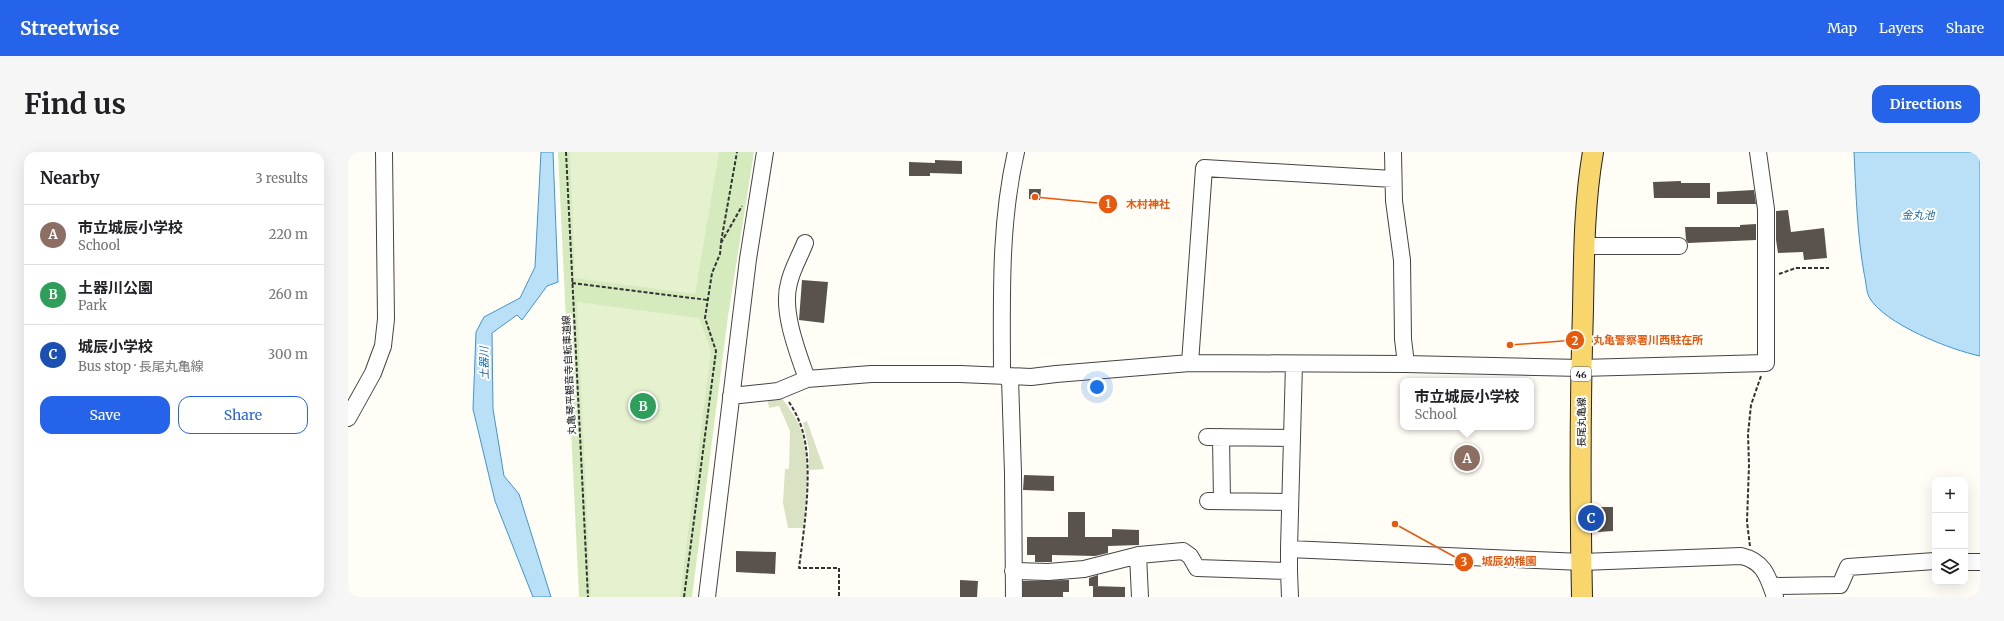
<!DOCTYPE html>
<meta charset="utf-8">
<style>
body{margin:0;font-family:Merriweather,"Noto Sans JP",serif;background:#f6f6f6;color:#202124}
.controls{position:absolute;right:12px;bottom:12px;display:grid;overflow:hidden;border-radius:8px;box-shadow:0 4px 16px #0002}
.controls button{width:36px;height:36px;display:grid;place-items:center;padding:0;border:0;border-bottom:1px solid #e0e0e0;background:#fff;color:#202124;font:20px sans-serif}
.you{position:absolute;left:749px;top:235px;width:14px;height:14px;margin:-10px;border:3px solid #fff;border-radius:50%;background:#1a73e8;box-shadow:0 0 0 6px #1a73e833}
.badge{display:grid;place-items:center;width:26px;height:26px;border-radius:50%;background:#2563eb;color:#fff;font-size:13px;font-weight:700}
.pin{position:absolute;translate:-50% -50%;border:2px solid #fff;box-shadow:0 1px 4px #0006}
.popup{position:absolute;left:1052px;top:226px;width:134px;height:52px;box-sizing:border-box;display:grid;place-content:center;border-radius:8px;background:#fff;filter:drop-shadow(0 1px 3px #0005);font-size:13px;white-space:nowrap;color:#757577}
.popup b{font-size:15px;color:#202124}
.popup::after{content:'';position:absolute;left:50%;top:100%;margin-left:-8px;border:8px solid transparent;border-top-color:#fff}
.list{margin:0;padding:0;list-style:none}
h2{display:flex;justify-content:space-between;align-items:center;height:52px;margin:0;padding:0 16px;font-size:17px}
h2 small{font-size:13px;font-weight:400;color:#757577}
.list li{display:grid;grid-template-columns:26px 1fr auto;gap:12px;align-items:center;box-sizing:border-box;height:60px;padding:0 16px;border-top:1px solid #e0e0e0}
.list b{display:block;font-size:15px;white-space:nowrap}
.list p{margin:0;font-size:13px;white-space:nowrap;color:#757577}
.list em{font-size:13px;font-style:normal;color:#757577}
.actions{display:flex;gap:8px;padding:12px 16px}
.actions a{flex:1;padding:9px 0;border:1px solid #2563eb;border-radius:12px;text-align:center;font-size:14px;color:#2563eb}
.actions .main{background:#2563eb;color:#fff}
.icon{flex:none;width:22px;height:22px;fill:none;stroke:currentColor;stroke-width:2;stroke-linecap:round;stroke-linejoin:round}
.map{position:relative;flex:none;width:1632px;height:445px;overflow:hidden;border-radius:12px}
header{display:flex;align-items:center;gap:24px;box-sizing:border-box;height:56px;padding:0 20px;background:#2563eb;color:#fff}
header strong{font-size:19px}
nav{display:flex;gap:22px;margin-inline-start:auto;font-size:14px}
.intro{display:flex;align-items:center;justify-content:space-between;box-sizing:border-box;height:96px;padding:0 24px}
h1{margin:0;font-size:28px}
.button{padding:10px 18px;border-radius:12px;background:#2563eb;color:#fff;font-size:14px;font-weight:700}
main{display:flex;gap:24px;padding:0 24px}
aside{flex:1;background:#fff;border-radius:12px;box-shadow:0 4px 16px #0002}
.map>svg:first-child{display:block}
.green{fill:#d5ebbd}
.cemetery{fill:#d9e3c4}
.pitch{fill:#e6f2cf}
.water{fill:#b9e0f7;stroke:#3f96cf}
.building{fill:#5a524d}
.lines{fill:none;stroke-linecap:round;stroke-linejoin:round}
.minor-casing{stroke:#444;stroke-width:18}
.major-casing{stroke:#222;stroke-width:22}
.path{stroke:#333;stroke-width:2;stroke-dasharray:4 2;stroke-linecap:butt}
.minor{stroke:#fff;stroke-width:16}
.major{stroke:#f9d66b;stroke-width:20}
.labels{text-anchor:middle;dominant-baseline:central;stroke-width:4;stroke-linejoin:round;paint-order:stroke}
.shield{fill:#fff;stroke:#585858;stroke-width:1}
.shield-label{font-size:9px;font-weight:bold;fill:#111}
.street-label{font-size:10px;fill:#111;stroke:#fff}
.water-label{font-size:11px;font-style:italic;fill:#1768a6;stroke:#fff}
.leader{fill:none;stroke:#e8590c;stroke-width:1.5}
.callout-dot{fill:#e8590c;stroke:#fff;stroke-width:1.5}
.mark-label{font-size:12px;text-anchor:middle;font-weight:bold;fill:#fff}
.callout-label{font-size:11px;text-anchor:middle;font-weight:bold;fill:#e8590c;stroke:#fff;stroke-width:4;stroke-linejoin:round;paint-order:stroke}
</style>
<header>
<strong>Streetwise</strong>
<nav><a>Map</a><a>Layers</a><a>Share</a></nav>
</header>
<div class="intro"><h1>Find us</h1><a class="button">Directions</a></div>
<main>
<aside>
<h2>Nearby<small>3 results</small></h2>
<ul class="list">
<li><span class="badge" style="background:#8d6e63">A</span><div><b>市立城辰小学校</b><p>School</p></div><em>220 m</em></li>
<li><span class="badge" style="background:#2e9e5b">B</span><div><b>土器川公園</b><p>Park</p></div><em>260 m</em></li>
<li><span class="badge" style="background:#1a4fb4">C</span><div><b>城辰小学校</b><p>Bus stop · 長尾丸亀線</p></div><em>300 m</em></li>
</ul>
<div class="actions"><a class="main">Save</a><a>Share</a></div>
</aside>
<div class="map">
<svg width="1632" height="445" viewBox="0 0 1632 445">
<rect width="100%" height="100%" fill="#fffdf5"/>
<path class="green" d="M 210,0 L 406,0 L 380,164 L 344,445 L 231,445 Z"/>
<path class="cemetery" d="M 432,243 C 438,253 448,264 452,275 C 463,305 459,345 455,376 L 440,376 L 435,351 L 437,317 L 441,317 L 442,279 L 431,254 L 421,256 L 419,245 Z
M 459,269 L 476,317 L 461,318 L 461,297 L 455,271 Z"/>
<path class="pitch" d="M 222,0 L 371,0 L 347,142 L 227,126 Z
M 229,150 L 351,166 L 363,199 L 332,445 L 243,445 Z"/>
<path class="water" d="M 193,0 L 205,0 L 210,130 L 199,134 L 174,168 L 169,163 L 144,181 L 145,257 L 156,324 L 171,342 L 203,445 L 185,445 L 147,349 L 125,257 L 128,180 L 136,165 L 172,146 L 187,115 Z
M 1506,0 L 1632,0 L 1632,204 C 1603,198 1536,172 1521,145 C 1518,139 1518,128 1516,121 C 1509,81 1508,41 1506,0 Z"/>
<path class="building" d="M 587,8 L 614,9 L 614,22 L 582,21 L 582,24 L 561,24 L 561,10 L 587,11 Z
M 1333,29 L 1333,31 L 1362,31 L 1362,46 L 1306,46 L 1305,30 Z
M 681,37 L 693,37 L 692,48 L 681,47 Z
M 1406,38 L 1408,52 L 1369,52 L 1369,40 Z
M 1440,58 L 1443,80 L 1476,76 L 1479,106 L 1456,108 L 1455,100 L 1430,101 L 1428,88 L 1428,59 Z
M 1408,72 L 1408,88 L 1340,91 L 1338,88 L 1337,75 L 1392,75 L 1392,73 Z
M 454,128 L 480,130 L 476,171 L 451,168 Z
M 676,323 L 706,324 L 706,339 L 675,338 Z
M 1249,355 L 1265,355 L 1265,379 L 1250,380 Z
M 720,360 L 737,360 L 737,385 L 764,385 L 764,377 L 791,378 L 791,393 L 760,394 L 760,401 L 747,404 L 704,403 L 704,410 L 687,410 L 687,403 L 679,403 L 679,385 L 720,385 Z
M 388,399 L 428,400 L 427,422 L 388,420 Z
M 750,423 L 750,434 L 741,434 L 741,426 Z
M 612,428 L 630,429 L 629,445 L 612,445 Z
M 721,428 L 721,440 L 715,440 L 715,445 L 675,445 L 675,429 Z
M 745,434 L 777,435 L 777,445 L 745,445 Z"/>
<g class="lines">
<g class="minor-casing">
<path id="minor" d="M 1045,0 L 1046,49 L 1054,108 L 1055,187 L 1058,212
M 457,91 C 452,104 444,117 441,131 C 433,159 450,201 459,227
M 1237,94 L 1331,94
M 842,211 L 856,16 L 1045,27
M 654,224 C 654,149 651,74 668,0
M 662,226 L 665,321 L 666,445
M 383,244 L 430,239 L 459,227 L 523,222 L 612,222 L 683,225 L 708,222 L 842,211 L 1058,212 L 1233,216 L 1418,211 L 1418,57 L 1410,0
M 0,266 L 25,221 L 35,194 L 38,167 L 36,0
M 859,285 L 944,286
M 873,285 L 874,349
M 860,349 L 942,350
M 941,397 L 946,212
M 790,403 L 792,445
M 1617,410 L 1632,410
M 665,419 L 700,420 L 736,417 L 791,403 L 835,399 L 842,404 L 849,416 L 941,419 L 941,397 L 1234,410 L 1393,404 C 1416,409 1420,425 1427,445
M 941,419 L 942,445
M 1423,434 L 1492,433 L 1500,415 L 1587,409
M 359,445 L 400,107 L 417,0"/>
</g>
<g class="major-casing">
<path id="major" d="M 1234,445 C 1232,349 1232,253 1235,157 C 1236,105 1236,52 1245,0"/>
</g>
<path class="path" d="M 218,0 L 240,445
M 373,90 L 389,0
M 1431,122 L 1448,116 L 1481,116
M 224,131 L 360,148
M 441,250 C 446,258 451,267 454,277 C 466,316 456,376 451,416 L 491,416 L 491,445
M 1402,394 L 1399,370 L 1401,313 L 1400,282 L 1403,253 L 1413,224
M 336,445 L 368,199 L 357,166 L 364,121 L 372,102 L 373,91 L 394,54"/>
<use href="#minor" class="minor"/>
<use href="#major" class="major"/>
</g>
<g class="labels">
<rect class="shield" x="1223" y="215" width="20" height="14" rx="3"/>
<g class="shield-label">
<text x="1233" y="222">46</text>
</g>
<g class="street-label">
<text transform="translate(221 223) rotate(-93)">丸亀琴平観音寺自転車道線</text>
<text transform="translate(1233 270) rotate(-90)">長尾丸亀線</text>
</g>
<g class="water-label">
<text x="1570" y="63">金丸池</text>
<text transform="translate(136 211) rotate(-91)">土器川</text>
</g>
</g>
<path class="leader" d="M687 45L760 52M1162 193L1227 188M1047 372L1116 410"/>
<g class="callout-dot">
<circle cx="687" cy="45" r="4"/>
<circle cx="1162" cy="193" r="4"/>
<circle cx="1047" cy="372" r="4"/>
<circle cx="760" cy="52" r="10"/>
<circle cx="1227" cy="188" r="10"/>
<circle cx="1116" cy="410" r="10"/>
</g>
<g class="mark-label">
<text x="760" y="56">1</text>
<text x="1227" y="193">2</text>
<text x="1116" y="414">3</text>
</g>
<g class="callout-label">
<text x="800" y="56">木村神社</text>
<text x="1300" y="192">丸亀警察署川西駐在所</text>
<text x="1161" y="413">城辰幼稚園</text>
</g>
</svg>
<div class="controls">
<button>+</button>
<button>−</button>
<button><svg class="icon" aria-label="layers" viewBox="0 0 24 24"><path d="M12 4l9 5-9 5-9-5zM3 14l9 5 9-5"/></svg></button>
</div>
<div class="you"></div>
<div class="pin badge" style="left:1119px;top:306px;background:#8d6e63">A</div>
<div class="popup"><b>市立城辰小学校</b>School</div>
<div class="pin badge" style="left:295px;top:254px;background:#2e9e5b">B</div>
<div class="pin badge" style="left:1243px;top:366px;background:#1a4fb4">C</div>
</div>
</main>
